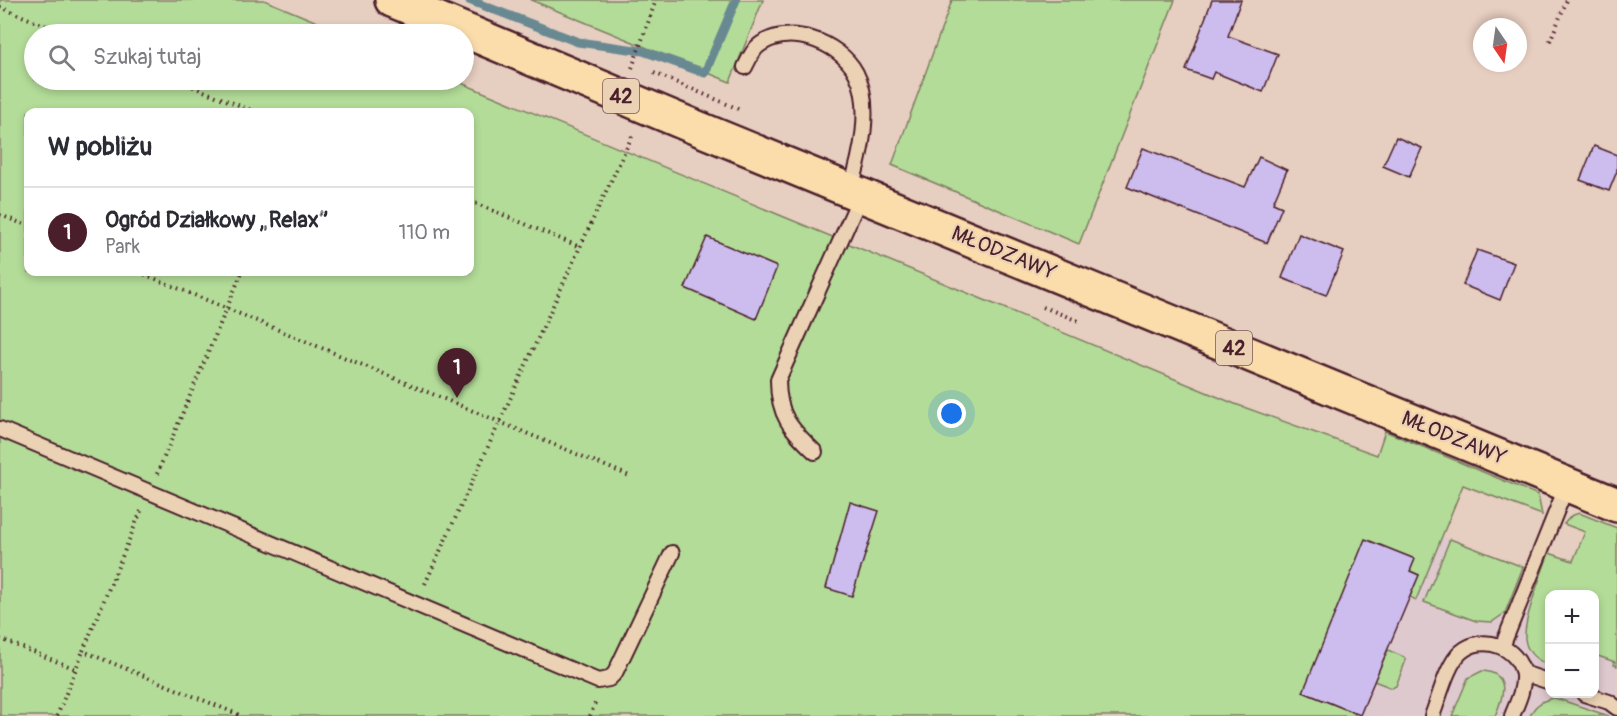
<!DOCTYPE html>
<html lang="pl">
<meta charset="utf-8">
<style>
body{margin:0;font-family:Pangolin,sans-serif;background:#f7f7f7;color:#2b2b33}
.controls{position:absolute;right:18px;bottom:18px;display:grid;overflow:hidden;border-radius:12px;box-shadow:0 3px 9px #0003}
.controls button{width:54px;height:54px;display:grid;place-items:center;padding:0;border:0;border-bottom:2px solid #e1e1e2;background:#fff;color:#2b2b33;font:30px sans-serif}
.compass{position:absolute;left:1473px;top:18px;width:54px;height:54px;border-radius:50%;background:#fff;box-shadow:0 3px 9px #0003;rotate:167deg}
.you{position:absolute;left:952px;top:414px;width:21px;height:21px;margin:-15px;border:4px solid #fff;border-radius:50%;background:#1a73e8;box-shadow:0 0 0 9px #1a73e833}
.badge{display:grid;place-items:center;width:39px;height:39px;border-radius:50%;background:#4a1f2b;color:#fff;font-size:20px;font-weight:700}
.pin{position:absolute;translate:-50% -50px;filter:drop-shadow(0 2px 3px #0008)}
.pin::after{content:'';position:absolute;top:32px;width:21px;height:18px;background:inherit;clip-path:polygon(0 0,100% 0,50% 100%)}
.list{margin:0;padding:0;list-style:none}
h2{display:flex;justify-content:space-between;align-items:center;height:78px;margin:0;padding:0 24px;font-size:26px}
h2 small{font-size:20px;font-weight:400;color:#7c7c81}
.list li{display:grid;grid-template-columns:39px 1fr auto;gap:18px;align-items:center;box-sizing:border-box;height:90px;padding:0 24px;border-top:2px solid #e1e1e2}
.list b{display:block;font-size:22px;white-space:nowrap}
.list p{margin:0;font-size:20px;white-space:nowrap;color:#7c7c81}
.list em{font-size:20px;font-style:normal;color:#7c7c81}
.icon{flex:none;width:33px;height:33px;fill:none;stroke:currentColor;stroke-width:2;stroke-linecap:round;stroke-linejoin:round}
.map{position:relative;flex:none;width:1617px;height:716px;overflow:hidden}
.search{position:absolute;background:#fff;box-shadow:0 3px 9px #0003;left:24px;top:24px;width:450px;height:66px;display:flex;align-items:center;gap:15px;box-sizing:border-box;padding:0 21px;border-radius:33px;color:#7c7c81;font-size:22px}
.panel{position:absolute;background:#fff;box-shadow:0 3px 9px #0003;left:24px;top:108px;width:450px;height:168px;border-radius:12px}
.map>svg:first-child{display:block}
.built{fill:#dec9ce;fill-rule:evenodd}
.green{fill:#b3dc98;stroke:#7e7e62;stroke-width:1.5;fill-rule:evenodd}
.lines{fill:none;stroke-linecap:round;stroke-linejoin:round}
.stream{stroke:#698992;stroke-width:9}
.building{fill:#ccbdee;stroke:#4a1f2b;stroke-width:1.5}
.service-casing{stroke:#4a1f2b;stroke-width:18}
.primary-casing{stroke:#4a1f2b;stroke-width:38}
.path{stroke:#4a1f2b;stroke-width:4;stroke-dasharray:1.5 4.5;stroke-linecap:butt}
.service{stroke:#ecd2b4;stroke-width:14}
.primary{stroke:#faddab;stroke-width:33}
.labels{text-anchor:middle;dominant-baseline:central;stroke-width:4.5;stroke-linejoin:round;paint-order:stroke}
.shield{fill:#ecd2b4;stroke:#7b5554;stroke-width:1.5}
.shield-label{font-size:20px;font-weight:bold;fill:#4a1f2b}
.street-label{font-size:21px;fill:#4a1f2b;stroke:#ecd2b4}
</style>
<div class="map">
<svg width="1617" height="716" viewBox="0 0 1617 716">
<rect width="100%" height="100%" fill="#e6cec0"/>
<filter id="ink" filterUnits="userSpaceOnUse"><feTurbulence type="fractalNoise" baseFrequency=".0167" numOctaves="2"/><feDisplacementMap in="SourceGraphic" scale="12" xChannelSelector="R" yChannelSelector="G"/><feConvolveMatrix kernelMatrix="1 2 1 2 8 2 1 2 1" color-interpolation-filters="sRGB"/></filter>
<g filter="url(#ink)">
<path class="built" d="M 1358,504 L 1551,579 L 1617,592 L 1617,716 L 1270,716 ZM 1550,594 L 1594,594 L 1594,694 L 1550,694 Z"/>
<path class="green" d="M 0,0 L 264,0 L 346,34 L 34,34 L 34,80 L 454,80 L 1235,404 L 1377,455 L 1385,431 L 1538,495 L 1542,515 L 1463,485 L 1416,600 L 1410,597 L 1419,575 L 1410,571 L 1415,559 L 1303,692 L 1355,713 L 1354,716 L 0,716 ZM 28,112 L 470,112 L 470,272 L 28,272 Z
M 531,0 L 763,0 L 730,82 Z
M 952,0 L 1175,0 L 1079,244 L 892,165 Z
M 1579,513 L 1617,528 L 1617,666 L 1614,665 L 1615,662 L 1595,655 L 1594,594 L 1550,594 L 1549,665 C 1517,653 1523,630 1532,602 C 1537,585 1543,569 1549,553 L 1573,561 L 1585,532 L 1564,524 L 1571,516 Z
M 1450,539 L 1523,567 L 1505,613 L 1492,622 L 1476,621 L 1424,602 Z
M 1388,650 L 1404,657 L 1406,660 L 1396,686 L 1392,688 L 1374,681 Z
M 1482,671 C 1512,673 1503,698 1495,716 L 1452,716 L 1468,678 Z
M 1554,698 L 1561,700 L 1609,716 L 1530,716 C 1534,706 1542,700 1554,698 Z"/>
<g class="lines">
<path class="stream" d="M 469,0 L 578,42 L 643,51 L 705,73 L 736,0"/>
</g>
<path class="building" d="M 1212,0 L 1241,0 L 1228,36 L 1278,54 L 1263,92 L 1214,72 L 1211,79 L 1186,70 Z
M 1396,137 L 1422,148 L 1409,177 L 1383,166 Z
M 1594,146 L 1617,155 L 1617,171 L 1609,191 L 1580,180 Z
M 1143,148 L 1245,187 L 1259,157 L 1287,170 L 1273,203 L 1282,207 L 1267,243 L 1127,187 Z
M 1299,234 L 1344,252 L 1326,295 L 1282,278 Z
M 707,237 L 777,267 L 756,319 L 685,288 Z
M 1477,250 L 1514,263 L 1500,300 L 1463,285 Z
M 850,502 L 879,511 L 852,596 L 826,588 Z
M 1365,539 L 1415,559 L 1410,571 L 1419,575 L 1360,715 L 1303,692 Z"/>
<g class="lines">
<g class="service-casing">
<path id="service" d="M 745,67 C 748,61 752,52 757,47 C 786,22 839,41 856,73 C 873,105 861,157 850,190
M 0,429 L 598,681 L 609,679 L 615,673 L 672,553
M 815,452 C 791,429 778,416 778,380 L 861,195
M 1502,647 L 1567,485
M 1523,673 L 1550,682
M 1584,694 L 1609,702 L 1617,708
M 1432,716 C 1439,699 1447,664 1461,652 C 1483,633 1519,647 1523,675 C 1524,690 1517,703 1512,716"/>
</g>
<g class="primary-casing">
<path id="primary" d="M 392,0 L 690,125 L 1617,505"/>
</g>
<path class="path" d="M 0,7 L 66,34
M 1550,41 L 1567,0
M 632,68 L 656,0
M 654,73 L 741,110
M 176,80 L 256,112
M 470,201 L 580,247 L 633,134
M 0,215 L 28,226
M 139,272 L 632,477
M 1043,307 L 1081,322
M 157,474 L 242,272
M 141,511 L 83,651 L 242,716
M 425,584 L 580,247
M 0,639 L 76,669
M 57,716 L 83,651
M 590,716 L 596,701"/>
<use href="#service" class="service"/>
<use href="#primary" class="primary"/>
</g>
</g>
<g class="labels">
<g class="shield">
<rect x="603" y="79" width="36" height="34" rx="4.5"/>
<rect x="1216" y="331" width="36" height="34" rx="4.5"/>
</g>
<g class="shield-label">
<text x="621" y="96">42</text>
<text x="1234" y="348">42</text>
</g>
<g class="street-label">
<text transform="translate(1004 253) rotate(22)">MŁODZAWY</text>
<text transform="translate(1454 438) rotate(22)">MŁODZAWY</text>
</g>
</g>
</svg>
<div class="controls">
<button>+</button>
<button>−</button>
</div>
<svg class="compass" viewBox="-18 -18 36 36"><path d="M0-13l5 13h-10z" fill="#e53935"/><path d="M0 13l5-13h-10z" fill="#7c7c81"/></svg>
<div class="you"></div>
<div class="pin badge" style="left:457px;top:398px">1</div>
<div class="search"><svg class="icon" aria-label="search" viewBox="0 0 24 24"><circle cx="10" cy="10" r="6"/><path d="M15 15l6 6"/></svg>Szukaj tutaj</div>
<section class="panel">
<h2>W pobliżu<small></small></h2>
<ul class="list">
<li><span class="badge">1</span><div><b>Ogród Działkowy „Relax”</b><p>Park</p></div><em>110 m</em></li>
</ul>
</section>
</div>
